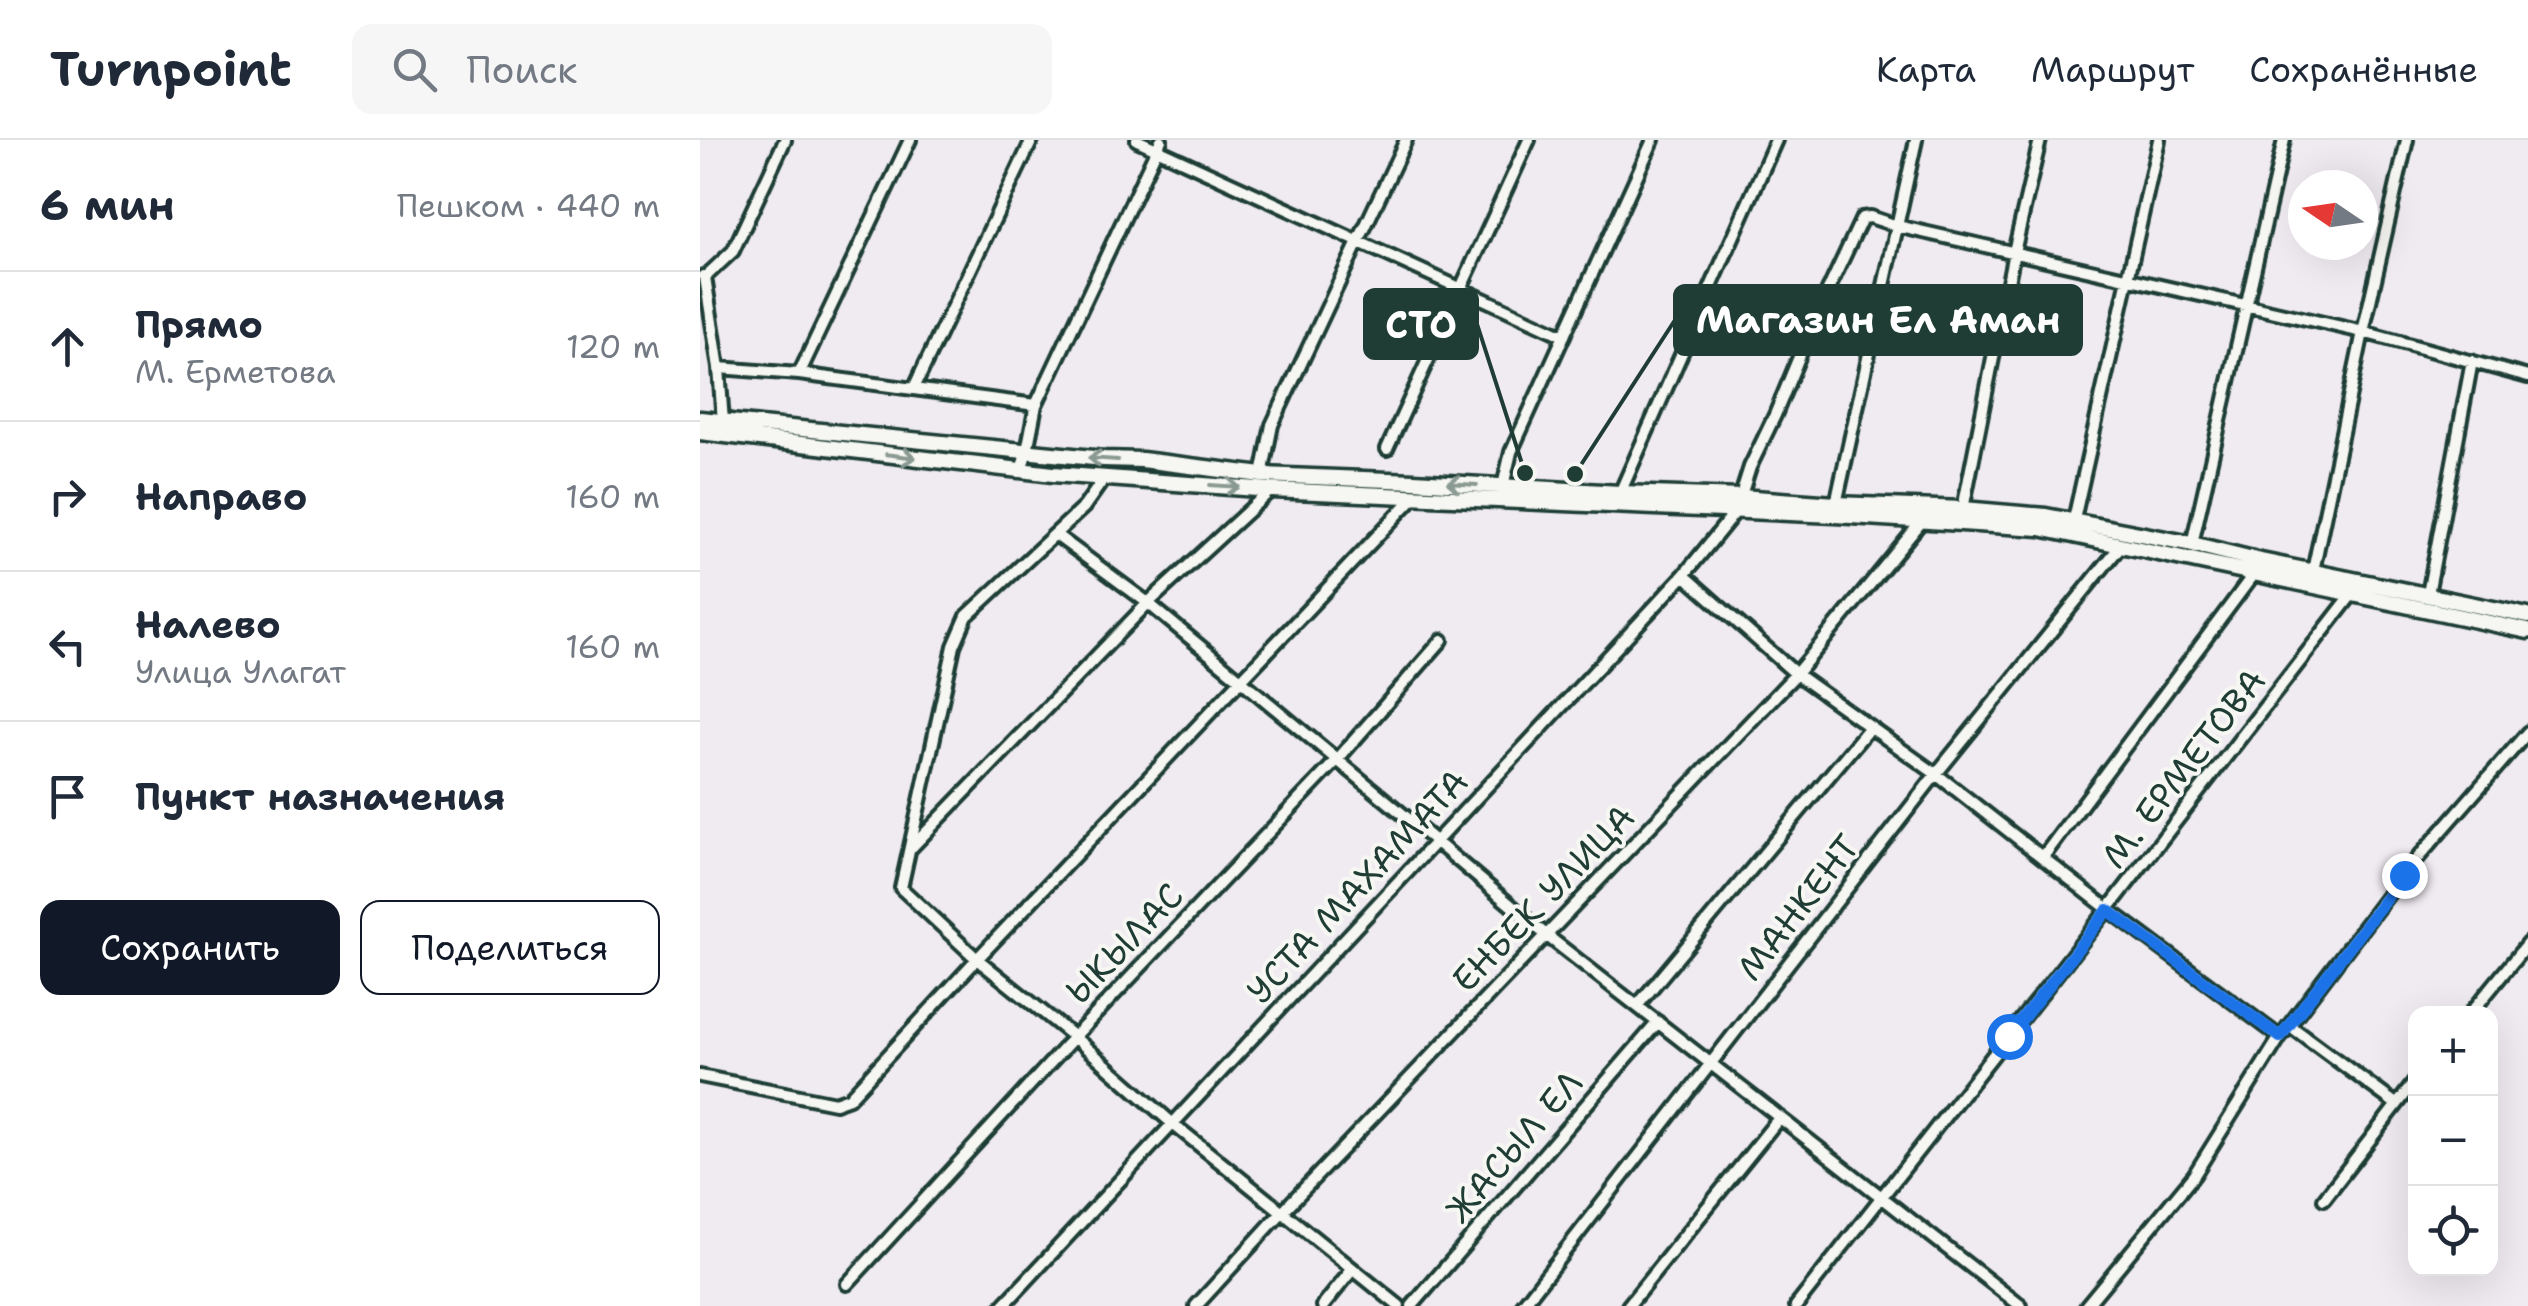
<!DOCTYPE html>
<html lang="ru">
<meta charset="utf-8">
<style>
body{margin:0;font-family:"Shantell Sans",sans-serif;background:#f6f6f7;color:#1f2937}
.controls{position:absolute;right:30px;bottom:30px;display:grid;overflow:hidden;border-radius:20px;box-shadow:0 10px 40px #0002}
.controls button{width:90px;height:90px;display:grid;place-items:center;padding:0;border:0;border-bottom:2px solid #e0e1e3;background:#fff;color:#1f2937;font:50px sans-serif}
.compass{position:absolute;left:1588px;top:30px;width:90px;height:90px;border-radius:50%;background:#fff;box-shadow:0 10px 40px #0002;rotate:283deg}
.stop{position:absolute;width:30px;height:30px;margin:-22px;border:8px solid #1a73e8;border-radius:50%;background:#fff}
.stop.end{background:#1a73e8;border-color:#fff;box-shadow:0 2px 10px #0008}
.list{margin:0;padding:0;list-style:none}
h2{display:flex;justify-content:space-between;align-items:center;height:130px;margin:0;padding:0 40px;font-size:42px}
h2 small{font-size:32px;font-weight:400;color:#747a83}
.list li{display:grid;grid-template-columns:65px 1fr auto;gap:30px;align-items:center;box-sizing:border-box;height:150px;padding:0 40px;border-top:2px solid #e0e1e3}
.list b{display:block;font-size:38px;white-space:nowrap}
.list p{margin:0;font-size:32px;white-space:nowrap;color:#747a83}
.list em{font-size:32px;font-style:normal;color:#747a83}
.actions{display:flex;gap:20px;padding:30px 40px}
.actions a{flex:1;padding:22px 0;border:2px solid #111827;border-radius:20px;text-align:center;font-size:35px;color:#111827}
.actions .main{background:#111827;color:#fff}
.icon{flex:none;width:55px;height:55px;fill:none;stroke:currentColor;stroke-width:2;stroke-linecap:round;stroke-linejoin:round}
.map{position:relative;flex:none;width:1828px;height:1166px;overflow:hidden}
header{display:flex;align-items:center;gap:60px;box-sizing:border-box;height:140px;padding:0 50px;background:#fff;border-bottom:2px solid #e0e1e3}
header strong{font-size:48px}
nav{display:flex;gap:55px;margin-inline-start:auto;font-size:35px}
.search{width:700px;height:90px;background:#f6f6f7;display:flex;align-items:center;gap:25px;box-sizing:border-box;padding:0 35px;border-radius:20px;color:#747a83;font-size:38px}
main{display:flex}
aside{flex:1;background:#fff}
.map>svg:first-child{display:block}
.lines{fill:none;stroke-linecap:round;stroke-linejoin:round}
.street-casing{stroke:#1f3d34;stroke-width:18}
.secondary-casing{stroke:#1f3d34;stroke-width:21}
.street{stroke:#f6f6f2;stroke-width:10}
.secondary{stroke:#f6f6f2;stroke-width:14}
.oneway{stroke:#8a9a93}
.route{stroke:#1a73e8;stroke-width:12}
.labels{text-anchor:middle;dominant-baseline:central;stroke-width:8;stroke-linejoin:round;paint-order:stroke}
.street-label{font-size:35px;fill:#1f3d34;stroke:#f6f6f2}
.leader{fill:none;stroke:#1f3d34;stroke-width:4}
.callout-dot{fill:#1f3d34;stroke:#f6f6f2;stroke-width:4}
.callout{fill:#1f3d34;stroke:#1f3d34;stroke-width:4}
.callout-label{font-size:38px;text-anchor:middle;font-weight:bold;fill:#fff}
</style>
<header>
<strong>Turnpoint</strong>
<div class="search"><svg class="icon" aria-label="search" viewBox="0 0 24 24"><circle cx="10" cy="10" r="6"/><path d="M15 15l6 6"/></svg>Поиск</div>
<nav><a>Карта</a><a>Маршрут</a><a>Сохранённые</a></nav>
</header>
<main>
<aside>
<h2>6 мин<small>Пешком · 440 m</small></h2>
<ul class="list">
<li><svg class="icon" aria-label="ahead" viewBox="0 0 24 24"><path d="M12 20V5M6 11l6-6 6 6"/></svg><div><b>Прямо</b><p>М. Ерметова</p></div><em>120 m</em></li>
<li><svg class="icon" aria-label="right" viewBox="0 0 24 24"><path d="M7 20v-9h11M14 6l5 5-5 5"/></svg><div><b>Направо</b></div><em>160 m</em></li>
<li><svg class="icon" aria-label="left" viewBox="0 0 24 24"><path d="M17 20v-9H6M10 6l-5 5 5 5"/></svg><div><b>Налево</b><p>Улица Улагат</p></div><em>160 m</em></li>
<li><svg class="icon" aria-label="arrive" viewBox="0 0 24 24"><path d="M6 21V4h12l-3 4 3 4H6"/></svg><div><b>Пункт назначения</b></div></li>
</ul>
<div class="actions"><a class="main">Сохранить</a><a>Поделиться</a></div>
</aside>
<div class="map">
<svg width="1828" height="1166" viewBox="0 0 1828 1166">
<rect width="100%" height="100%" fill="#f0ebf1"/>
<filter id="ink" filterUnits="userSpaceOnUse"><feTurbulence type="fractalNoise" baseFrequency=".01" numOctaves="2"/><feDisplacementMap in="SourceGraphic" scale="20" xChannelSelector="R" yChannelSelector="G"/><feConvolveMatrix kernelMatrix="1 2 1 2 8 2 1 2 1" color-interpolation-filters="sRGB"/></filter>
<g filter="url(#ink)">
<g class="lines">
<g class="street-casing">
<path id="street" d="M 437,0 L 864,196
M 3,136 L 5,137 L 19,228 L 23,282
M 5,137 L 33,111 L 85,0
M 19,228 L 99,234 L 336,265
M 99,234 L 210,0
M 214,248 L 332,0
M 687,309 L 829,0
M 321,330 L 327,311 L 336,265 L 461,0
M 562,335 L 572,285 L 706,0
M 405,337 L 384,367 L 267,476 L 254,506 L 201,748 L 277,819 L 374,897 L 473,984 L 699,1166
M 803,346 L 811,312 L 953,0
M 920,353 L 1076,0
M 1136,364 L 1216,0
M 1263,369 L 1314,112 L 1340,0
M 1373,384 L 1459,0
M 356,395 L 448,463 L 735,701 L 846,795 L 1321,1166
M 1492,404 L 1584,0
M 1613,431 L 1663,192 L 1707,0
M 984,435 L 1096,534 L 1236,634 L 1408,769 L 1580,897
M 1728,454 L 1772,221
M 211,708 L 448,463 L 571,350
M 1343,717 L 1556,431
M 937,866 L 1170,587
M 1770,874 L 1828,803
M 1589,885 L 1696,964
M 0,936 L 135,963 L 149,958 L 277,819 L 715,356
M 1624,1059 L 1716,940
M 147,1144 L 374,897 L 637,620 L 742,500
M 303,1166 L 984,435 L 1036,371 L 1050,327 L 1075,275 L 1116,176 L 1162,78 L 1170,77 L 1197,86 L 1663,192 L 1828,237
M 496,1166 L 582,1072 L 1096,534 L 1222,381
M 623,1166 L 652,1130
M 712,1166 L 958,882
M 822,1166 L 1236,634 L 1422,404
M 928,1166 L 1080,977
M 1096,1166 L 1408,769 L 1653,453
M 1386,1166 L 1494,1035 L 1580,897 L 1703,735 L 1828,592"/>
</g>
<g class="secondary-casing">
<path id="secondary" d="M 0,279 L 404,319 L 442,320 L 562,335 L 714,341 L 920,353 L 1041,357 L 1136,364 L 1263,369 L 1346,376 L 1492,404 L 1561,421 L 1828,476
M 0,292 L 353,334 L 571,350 L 1135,375 L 1340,388 L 1828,491"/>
</g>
<use href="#street" class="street"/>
<use href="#secondary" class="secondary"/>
</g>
<defs><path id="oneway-shaft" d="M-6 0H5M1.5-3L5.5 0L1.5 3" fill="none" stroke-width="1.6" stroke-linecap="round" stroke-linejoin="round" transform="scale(2.5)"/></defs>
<g class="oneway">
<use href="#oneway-shaft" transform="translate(201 316) rotate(7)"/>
<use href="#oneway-shaft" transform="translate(403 319) rotate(-176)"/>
<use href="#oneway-shaft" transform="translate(762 344) rotate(-176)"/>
<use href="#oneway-shaft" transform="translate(525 346) rotate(4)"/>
</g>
</g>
<g class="lines" filter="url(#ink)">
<path class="route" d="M 1309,896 L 1408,770 L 1580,897 L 1704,735"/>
</g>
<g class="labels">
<g class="street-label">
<text transform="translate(1483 628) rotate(-52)">М. ЕРМЕТОВА</text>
<text transform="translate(657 746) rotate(-47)">УСТА МАХАМАТА</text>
<text transform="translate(843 758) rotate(-46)">ЕНБЕК УЛИЦА</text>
<text transform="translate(1098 767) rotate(-52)">МАНКЕНТ</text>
<text transform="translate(424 803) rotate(-46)">ЫКЫЛАС</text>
<text transform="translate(814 1006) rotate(-49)">ЖАСЫЛ ЕЛ</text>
</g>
</g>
<path class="leader" d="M875 334L975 180M825 333L777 184"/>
<g class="callout-dot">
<circle cx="875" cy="334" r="10"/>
<circle cx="825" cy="333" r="10"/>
</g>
<g class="callout">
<rect x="975" y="146" width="406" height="68" rx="10"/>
<rect x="665" y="150" width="112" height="68" rx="10"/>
</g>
<g class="callout-label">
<text x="1178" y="193">Магазин Ел Аман</text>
<text x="721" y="198">СТО</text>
</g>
</svg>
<div class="controls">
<button>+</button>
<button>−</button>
<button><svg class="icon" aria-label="locate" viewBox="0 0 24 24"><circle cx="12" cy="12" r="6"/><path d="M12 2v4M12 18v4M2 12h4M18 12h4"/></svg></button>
</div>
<svg class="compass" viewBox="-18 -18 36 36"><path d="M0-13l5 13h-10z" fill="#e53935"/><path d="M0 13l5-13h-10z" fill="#747a83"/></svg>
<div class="stop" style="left:1309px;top:896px"></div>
<div class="stop end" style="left:1704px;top:735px"></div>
</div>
</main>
